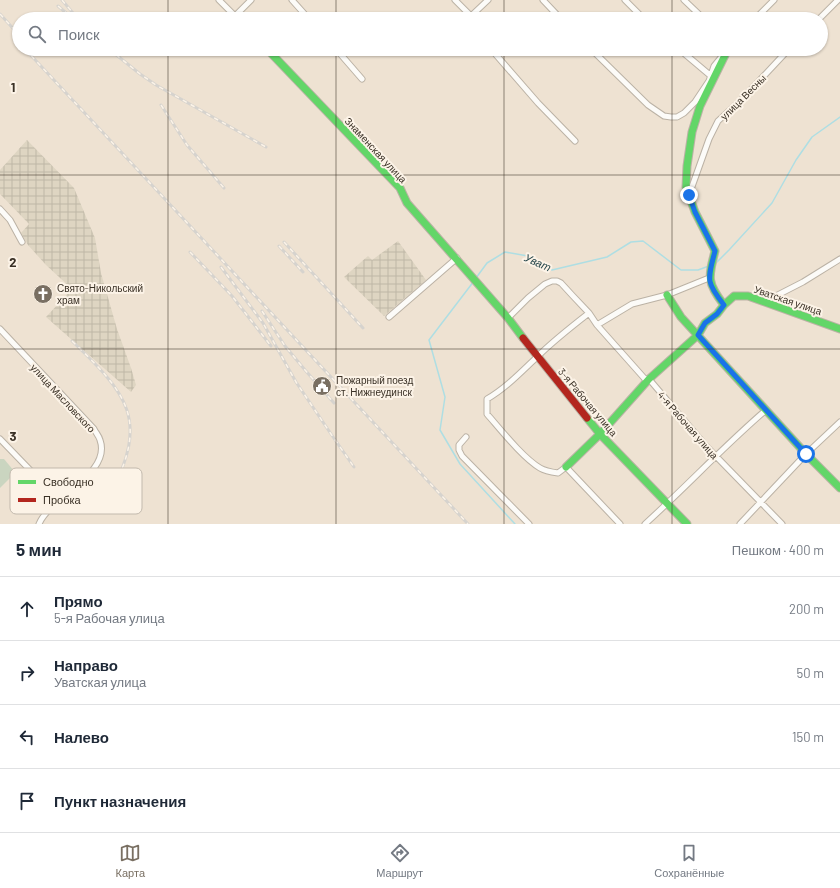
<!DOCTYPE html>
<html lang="ru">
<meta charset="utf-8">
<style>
body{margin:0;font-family:Barlow,sans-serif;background:#f2f2f3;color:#1f2937}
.stop{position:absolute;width:12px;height:12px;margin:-9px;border:3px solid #1a73e8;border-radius:50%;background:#fff}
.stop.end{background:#1a73e8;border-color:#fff;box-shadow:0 1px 4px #0008}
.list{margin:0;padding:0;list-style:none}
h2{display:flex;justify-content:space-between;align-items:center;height:52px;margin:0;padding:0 16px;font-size:17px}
h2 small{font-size:13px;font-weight:400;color:#747a83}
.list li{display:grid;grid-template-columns:26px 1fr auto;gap:12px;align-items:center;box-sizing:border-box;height:64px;padding:0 16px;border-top:1px solid #e0e1e3}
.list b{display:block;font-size:15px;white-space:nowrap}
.list p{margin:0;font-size:13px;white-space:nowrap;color:#747a83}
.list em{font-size:13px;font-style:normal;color:#747a83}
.icon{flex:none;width:22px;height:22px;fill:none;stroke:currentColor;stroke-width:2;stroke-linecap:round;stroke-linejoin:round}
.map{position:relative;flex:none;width:840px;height:524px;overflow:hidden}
.search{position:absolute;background:#fff;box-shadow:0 1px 3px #0004;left:12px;right:12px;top:12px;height:44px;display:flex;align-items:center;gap:10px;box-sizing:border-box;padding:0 14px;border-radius:22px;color:#747a83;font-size:15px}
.sheet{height:308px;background:#fff}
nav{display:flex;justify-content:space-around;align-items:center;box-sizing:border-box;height:56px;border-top:1px solid #e0e1e3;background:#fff;font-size:11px;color:#747a83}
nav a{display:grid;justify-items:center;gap:2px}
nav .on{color:#796f62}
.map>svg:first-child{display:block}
.industrial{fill:url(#industrial-grid)}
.grass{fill:#cad5c0}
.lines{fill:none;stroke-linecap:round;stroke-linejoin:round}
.stream{stroke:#aedee3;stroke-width:1.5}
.street-casing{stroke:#bbb2a5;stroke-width:7}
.fast-casing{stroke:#bbb2a5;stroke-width:9}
.jam-casing{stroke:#bbb2a5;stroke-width:9}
.street{stroke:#fcfbf8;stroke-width:5}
.fast{stroke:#63d668;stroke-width:7}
.jam{stroke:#b3261e;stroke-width:7}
.rail-casing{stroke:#d6d3ce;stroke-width:3}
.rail{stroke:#fcf3e7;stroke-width:1.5;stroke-dasharray:4.5;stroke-linecap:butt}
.route{stroke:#1a73e8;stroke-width:5}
.grid{fill:none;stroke:#3a3126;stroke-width:1;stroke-opacity:0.55}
.labels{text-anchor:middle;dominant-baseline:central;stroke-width:4;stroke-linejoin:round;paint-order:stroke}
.street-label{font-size:10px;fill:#3a3126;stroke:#fcf3e7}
.poi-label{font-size:10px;fill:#3a3126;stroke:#fcf3e7;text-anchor:start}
.water-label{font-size:11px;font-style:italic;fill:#1a3d43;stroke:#fcf3e7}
.key{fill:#fcf3e7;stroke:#c2b9ad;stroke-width:1}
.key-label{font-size:11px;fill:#3a3126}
.grid-label{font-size:13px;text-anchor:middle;font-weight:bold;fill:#3a3126;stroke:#fcf3e7;stroke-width:4;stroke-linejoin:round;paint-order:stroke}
</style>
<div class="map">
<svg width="840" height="524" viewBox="0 0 840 524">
<defs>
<pattern id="industrial-grid" width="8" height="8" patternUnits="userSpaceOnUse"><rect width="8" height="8" fill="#ded5c2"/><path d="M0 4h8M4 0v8" fill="none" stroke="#bfb7a7"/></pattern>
</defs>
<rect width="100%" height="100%" fill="#eee2d2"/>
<path class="industrial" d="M 27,140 L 74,188 L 95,238 L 101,273 L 117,329 L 131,368 L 136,385 L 131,392 L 46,317 L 72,289 L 46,265 L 28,245 L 21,233 L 29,224 L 0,194 L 0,170 Z
M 398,241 L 426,280 L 384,316 L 344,277 L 368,256 L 372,260 Z"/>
<path class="grass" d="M 0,459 L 4,459 L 14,471 L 15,473 L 0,488 Z"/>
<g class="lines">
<path class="stream" d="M 715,264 L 729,250 L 772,203 L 796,160 L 812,137 L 840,117
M 476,278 L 487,263 L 505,252 L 528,256 L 552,270 L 607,257 L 631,242 L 643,241 L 681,270 L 698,270 L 709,266
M 474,281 L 429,340 L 445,397 L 440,430 L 460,464 L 515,524"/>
<g class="street-casing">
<path id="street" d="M 219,0 L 238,19
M 292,0 L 309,19
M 455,0 L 471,16
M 543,0 L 561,19
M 625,0 L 644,19
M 684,0 L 704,19
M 235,16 L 251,0
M 471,16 L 488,0
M 755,19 L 774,0
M 819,19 L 838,0
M 336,49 L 362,79
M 491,49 L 538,103 L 575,141
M 591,49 L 648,105 L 664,116 L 671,117 L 677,117 L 684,113 L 695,102 L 709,81 L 714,66 L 723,55
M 679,49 L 711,76
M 689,195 L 709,139 L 718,121 L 744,97 L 789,49
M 0,209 L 10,220 L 22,242
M 764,302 L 803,282 L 840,259
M 589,313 C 571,327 553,341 537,357 C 521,372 506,388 487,399 L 487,414 C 501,430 523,458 540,468 C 545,471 551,472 558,473 L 566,467 L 620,524
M 389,317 L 457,258
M 508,318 L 528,298 L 545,284 L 552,281 L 557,281 L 561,283 L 572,295 L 589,313 L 597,325 L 645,379 L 649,379 L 706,446 L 782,524
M 597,325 L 632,304 L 667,295 L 709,278
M 0,329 L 94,429 C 96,433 99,436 100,440 C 112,474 50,497 39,524
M 466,437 L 459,445 L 459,450 L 462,456 L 529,524
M 0,439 L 59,500
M 645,524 C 686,487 724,446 766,410
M 740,524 L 806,454 L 840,422"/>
</g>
<g class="fast-casing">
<path id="fast" d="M 267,49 L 400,188 L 407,203 L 508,318 L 523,338
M 667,295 L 681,317 L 806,454 L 840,488
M 724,305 C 707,283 708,278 715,251 L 695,212 L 686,187 L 687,166 L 692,132 L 700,106 L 728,49
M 587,418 L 600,434 L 687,524
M 566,467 L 600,434 L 649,379 L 698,335 L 705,323 L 717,314 L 724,305 L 734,296 L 748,296 L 840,329"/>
</g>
<g class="jam-casing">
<path id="jam" d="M 523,338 L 587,418"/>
</g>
<use href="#street" class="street"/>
<use href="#fast" class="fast"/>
<use href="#jam" class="jam"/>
<g class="rail-casing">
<path id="rail" d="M 62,0 L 78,19
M 58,6 L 72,18
M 0,14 L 19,35
M 25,49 L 468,524
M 109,49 L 140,74 L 156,85 L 266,147
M 161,105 L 187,145 L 224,188
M 284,242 L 363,328
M 279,246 L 303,272
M 190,252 L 232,296 L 271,346
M 221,267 L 263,323 L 296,382 L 331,434 L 354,467
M 262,311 L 285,346 L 305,370 L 334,403
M 72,341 C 127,394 150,419 110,495"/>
</g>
<use href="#rail" class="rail"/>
</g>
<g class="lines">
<path class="route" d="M 689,195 L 695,212 L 715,251 C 708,279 705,281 724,305 L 717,314 L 705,323 L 698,335 L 806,454"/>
</g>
<path class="grid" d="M 168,0 L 168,19M 336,0 L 336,19M 504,0 L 504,19M 672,0 L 672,19M 168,49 L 168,524M 336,49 L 336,524M 504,49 L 504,524M 672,49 L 672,524M 0,175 L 840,175M 0,349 L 840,349"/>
<defs>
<g id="church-disc" transform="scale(1)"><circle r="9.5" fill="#796f62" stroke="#fcf3e7"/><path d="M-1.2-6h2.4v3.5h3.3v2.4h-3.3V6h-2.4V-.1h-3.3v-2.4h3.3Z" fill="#fff"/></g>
<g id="civic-disc" transform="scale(1)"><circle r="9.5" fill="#796f62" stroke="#fcf3e7"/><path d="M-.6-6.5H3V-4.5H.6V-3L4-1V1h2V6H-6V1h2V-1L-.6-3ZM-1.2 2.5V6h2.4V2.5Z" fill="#fff"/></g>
</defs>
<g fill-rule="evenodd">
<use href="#church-disc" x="43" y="294"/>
<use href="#civic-disc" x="322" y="386"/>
</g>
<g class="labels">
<g class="street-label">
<text transform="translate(743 97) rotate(-45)">улица Весны</text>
<text transform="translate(376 150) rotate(47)">Знаменская улица</text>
<text transform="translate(788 300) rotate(19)">Уватская улица</text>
<text transform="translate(63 398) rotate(47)">улица Масловского</text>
<text transform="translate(588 402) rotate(50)">3-я Рабочая улица</text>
<text transform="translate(688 425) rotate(49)">4-я Рабочая улица</text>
</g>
<g class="poi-label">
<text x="57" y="288">Свято-Никольский<tspan x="57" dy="12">храм</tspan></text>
<text x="336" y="380">Пожарный поезд<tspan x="336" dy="12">ст. Нижнеудинск</tspan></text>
</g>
<g class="water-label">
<text transform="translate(538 262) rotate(24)">Уват</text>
</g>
</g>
<rect x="10" y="468" width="132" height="46" rx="6" class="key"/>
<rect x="18" y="480" width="18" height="4" fill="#63d668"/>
<rect x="18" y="498" width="18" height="4" fill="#b3261e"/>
<g class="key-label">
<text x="43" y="486">Свободно</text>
<text x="43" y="504">Пробка</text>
</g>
<g class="grid-label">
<text x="13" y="92">1</text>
<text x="13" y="267">2</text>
<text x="13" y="441">3</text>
</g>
</svg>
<div class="stop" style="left:806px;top:454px"></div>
<div class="stop end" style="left:689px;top:195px"></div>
<div class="search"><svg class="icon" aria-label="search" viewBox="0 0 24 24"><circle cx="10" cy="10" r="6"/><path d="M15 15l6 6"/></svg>Поиск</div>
</div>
<section class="sheet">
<h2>5 мин<small>Пешком · 400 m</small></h2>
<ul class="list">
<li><svg class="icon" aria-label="ahead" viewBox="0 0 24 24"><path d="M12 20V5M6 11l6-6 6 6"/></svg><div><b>Прямо</b><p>5-я Рабочая улица</p></div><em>200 m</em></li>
<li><svg class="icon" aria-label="right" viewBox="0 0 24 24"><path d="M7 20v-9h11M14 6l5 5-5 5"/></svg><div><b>Направо</b><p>Уватская улица</p></div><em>50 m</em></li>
<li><svg class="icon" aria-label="left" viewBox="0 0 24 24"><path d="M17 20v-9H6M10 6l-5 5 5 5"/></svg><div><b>Налево</b></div><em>150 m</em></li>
<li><svg class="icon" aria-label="arrive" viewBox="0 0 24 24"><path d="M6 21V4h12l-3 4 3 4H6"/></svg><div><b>Пункт назначения</b></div></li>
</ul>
</section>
<nav>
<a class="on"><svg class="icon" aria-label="map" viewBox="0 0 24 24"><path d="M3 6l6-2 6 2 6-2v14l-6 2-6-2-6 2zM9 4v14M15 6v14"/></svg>Карта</a>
<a><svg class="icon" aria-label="directions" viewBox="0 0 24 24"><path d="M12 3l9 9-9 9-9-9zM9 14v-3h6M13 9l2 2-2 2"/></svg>Маршрут</a>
<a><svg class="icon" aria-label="saved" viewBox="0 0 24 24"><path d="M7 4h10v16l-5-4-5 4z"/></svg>Сохранённые</a>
</nav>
